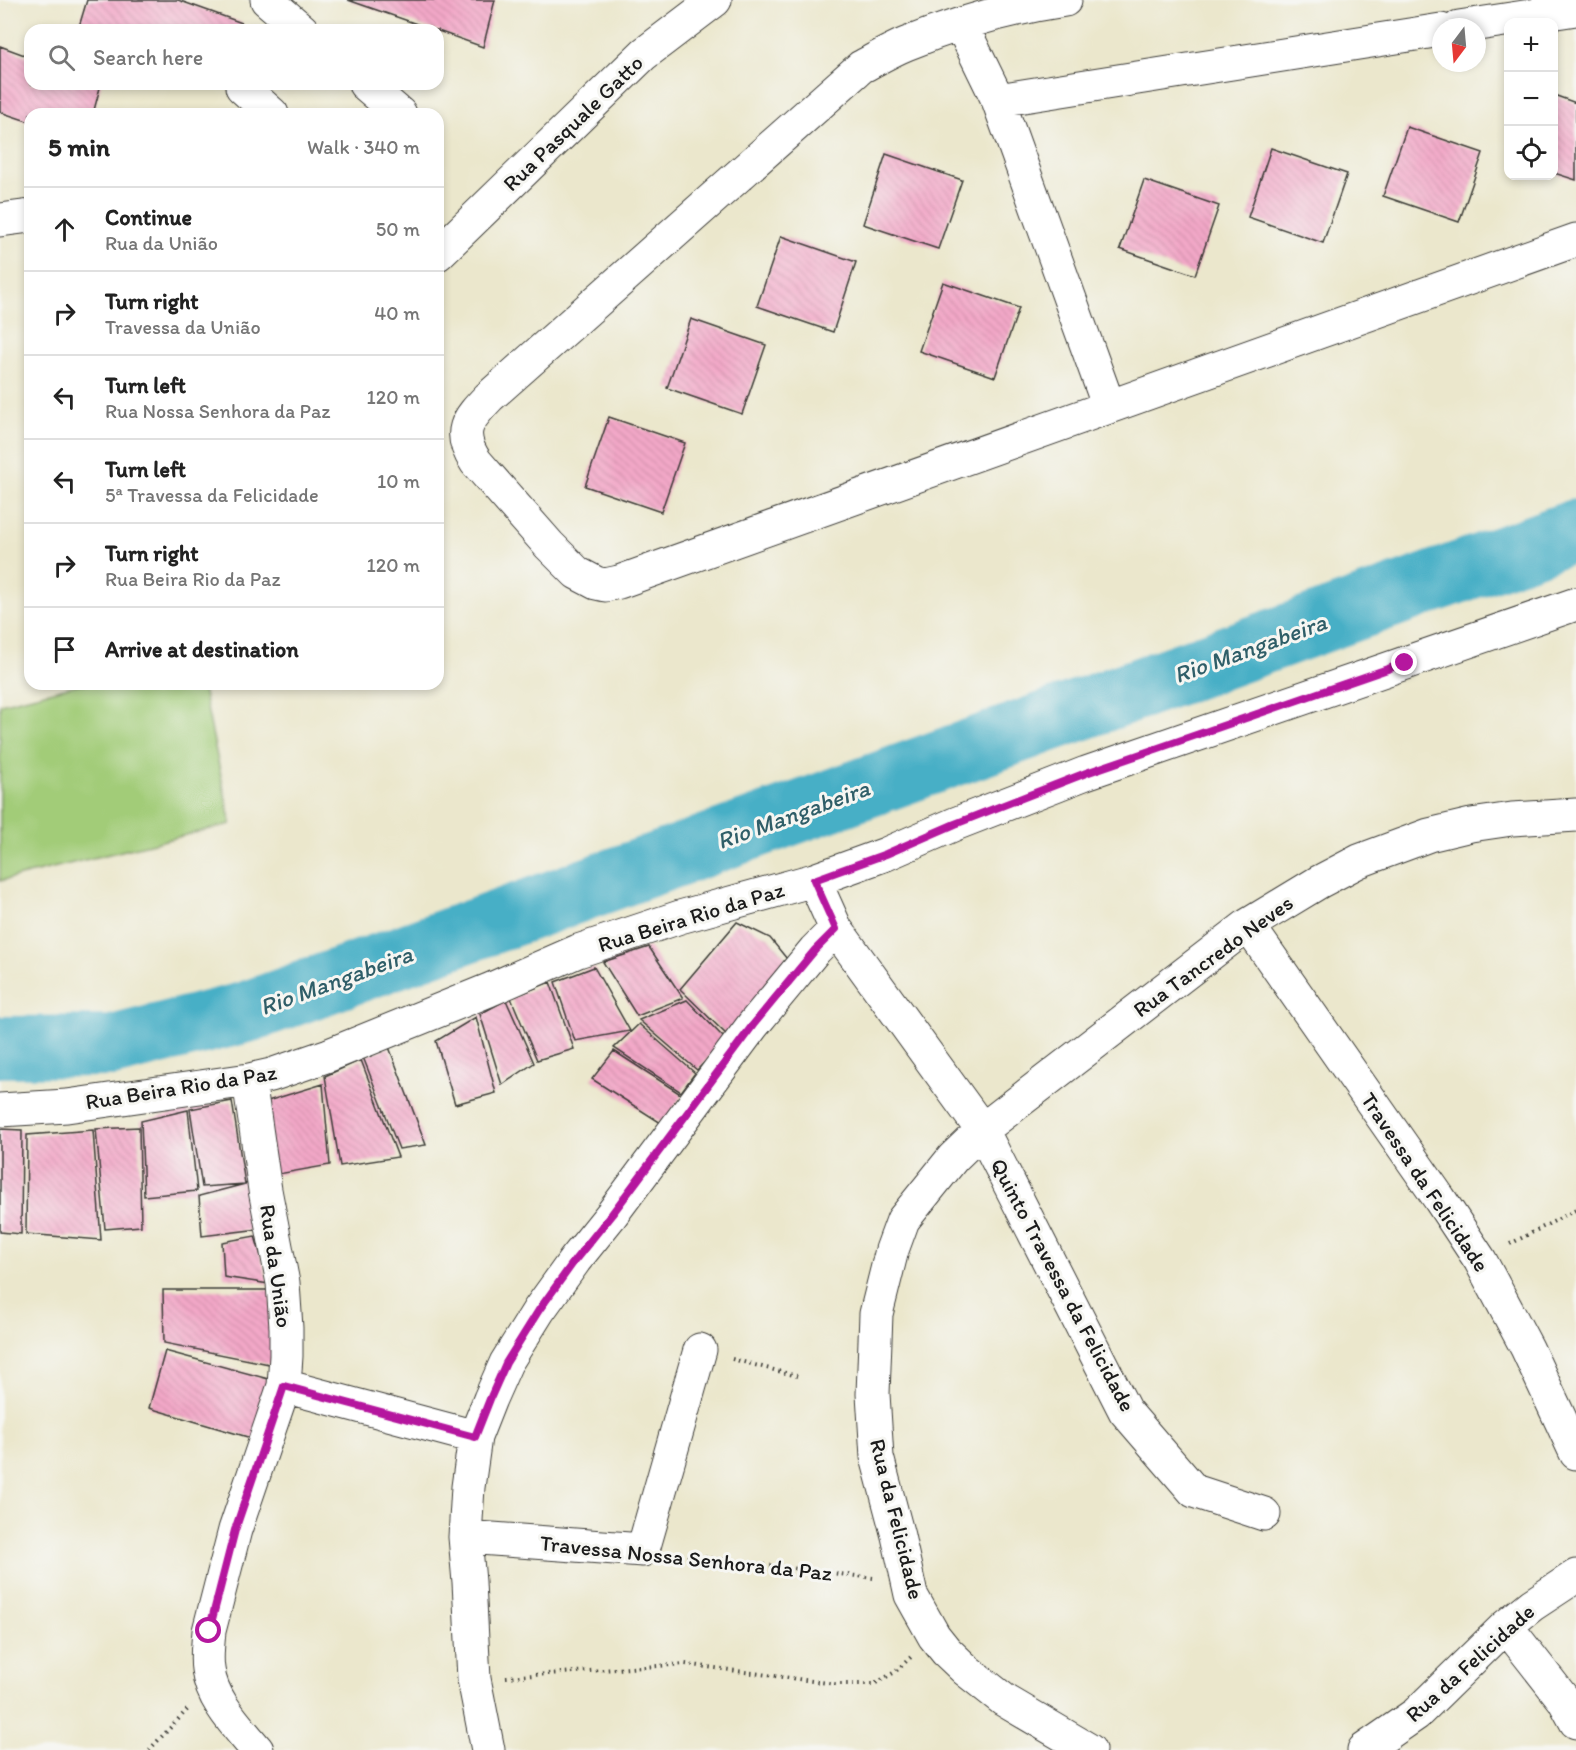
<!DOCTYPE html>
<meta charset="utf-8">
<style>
body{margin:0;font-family:Itim,sans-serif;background:#f2f2f2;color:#222}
.controls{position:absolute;right:18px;top:18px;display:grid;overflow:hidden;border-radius:12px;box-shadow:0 3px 9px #0003}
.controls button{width:54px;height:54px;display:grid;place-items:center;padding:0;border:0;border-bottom:2px solid #e0e0e0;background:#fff;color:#222;font:30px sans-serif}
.compass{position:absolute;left:1432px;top:18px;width:54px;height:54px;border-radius:50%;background:#fff;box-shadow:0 3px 9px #0003;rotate:196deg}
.stop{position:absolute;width:18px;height:18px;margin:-14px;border:4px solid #b5179e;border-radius:50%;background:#fff}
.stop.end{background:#b5179e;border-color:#fff;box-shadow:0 2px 6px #0008}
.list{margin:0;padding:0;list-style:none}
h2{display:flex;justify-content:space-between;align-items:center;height:78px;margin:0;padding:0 24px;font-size:26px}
h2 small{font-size:20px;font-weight:400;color:#767676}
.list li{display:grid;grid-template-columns:39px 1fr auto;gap:18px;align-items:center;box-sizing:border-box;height:84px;padding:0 24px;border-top:2px solid #e0e0e0}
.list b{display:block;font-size:22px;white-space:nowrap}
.list p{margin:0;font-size:20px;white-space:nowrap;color:#767676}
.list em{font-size:20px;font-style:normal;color:#767676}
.icon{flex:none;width:33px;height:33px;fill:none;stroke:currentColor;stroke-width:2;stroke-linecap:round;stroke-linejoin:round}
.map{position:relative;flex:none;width:1576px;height:1750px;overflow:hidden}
.search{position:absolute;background:#fff;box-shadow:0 3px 9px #0003;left:24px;top:24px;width:420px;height:66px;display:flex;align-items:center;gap:15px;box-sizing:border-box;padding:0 21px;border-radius:18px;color:#767676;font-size:22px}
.panel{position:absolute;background:#fff;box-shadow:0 3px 9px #0003;left:24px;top:108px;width:420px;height:582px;border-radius:18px}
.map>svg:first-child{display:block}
.green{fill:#a2cc78;stroke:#5f744a;stroke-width:1.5}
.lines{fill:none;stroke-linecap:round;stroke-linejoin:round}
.river{stroke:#47afc6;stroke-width:62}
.building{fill:url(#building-back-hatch)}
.minor-casing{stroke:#3b3a36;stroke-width:35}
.path{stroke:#3b3a36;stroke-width:4;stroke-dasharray:1.5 4.5;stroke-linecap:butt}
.minor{stroke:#fff;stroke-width:33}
.route{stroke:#b5179e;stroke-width:8}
.labels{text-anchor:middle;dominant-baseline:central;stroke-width:6;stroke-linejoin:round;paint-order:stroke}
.street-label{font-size:22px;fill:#1c1c1c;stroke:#f6f6f2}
.water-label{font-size:24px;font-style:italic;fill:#2f5e68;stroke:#f6f6f2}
</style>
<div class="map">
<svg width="1576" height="1750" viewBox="0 0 1576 1750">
<defs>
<pattern id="building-back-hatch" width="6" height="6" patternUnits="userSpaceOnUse" patternTransform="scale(1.5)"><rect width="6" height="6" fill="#f3a8c8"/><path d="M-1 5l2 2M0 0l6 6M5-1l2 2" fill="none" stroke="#d090ab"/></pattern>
</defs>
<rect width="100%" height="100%" fill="#f6f6f2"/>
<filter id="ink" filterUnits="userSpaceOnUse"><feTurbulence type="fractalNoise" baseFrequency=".0167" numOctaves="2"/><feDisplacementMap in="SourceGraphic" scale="12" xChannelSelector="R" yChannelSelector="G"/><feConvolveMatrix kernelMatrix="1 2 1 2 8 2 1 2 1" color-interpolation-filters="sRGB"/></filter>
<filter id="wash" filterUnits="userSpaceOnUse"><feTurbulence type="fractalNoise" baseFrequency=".008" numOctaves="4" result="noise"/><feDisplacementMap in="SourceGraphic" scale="24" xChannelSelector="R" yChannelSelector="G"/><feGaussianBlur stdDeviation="1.35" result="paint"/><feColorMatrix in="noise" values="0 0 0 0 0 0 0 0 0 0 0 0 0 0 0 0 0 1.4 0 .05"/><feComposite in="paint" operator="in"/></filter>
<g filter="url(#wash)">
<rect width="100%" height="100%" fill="#ebe7cc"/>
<path class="green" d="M 80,684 L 202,684 L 231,824 L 0,881 L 0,704 Z"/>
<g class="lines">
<path class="river" d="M 0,1047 L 112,1046 L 247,1012 L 1576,530"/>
</g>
<g id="blocks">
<path class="building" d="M 87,0 L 178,0 L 242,23 L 240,30 L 78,30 Z
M 348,0 L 495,0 L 483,47 L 438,31 L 438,30 L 434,30 Z
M 0,46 L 30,57 L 30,84 L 101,84 L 93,114 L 30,114 L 30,122 L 0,112 Z
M 1554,95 L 1576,103 L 1576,180 L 1554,173 Z
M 1407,127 L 1483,153 L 1459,222 L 1383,196 Z
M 1271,148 L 1347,174 L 1323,243 L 1248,217 Z
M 886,154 L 962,180 L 938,249 L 863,224 Z
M 1144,180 L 1219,206 L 1195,275 L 1120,249 Z
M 781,236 L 856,262 L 833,332 L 757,306 Z
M 943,282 L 1019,308 L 995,377 L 919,351 Z
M 691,319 L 766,345 L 742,414 L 667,388 Z
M 609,417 L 685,443 L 661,512 L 585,486 Z
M 737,922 L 770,938 L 787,959 L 728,1036 L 680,989 Z
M 649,947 L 683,998 L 637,1016 L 603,962 Z
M 594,967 L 630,1031 L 575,1041 L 555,982 Z
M 550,982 L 574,1049 L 537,1060 L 511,998 Z
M 506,1000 L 534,1063 L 502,1085 L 480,1014 Z
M 687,1000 L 726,1040 L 697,1070 L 639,1020 Z
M 476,1017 L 496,1093 L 455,1104 L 436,1041 Z
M 639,1024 L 695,1073 L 681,1092 L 614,1048 Z
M 389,1047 L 426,1145 L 399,1149 L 363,1057 Z
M 614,1051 L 682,1095 L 664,1125 L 592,1079 Z
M 361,1060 L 398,1157 L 340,1166 L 325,1076 Z
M 323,1084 L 330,1165 L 273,1175 L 261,1103 Z
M 232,1101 L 245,1184 L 202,1187 L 190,1109 Z
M 188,1110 L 197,1191 L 144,1196 L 141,1121 Z
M 139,1127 L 141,1226 L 105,1229 L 96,1129 Z
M 0,1129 L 22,1130 L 21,1234 L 0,1232 Z
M 93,1130 L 101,1240 L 26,1234 L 27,1135 Z
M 249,1183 L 259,1229 L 202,1236 L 199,1196 Z
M 255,1236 L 269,1284 L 224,1277 L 222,1242 Z
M 163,1290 L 271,1290 L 274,1365 L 164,1343 Z
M 165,1351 L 276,1381 L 258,1440 L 149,1408 Z"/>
</g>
</g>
<g filter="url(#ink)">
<use href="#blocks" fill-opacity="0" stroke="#3b3a36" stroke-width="1.5"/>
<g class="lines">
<g class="minor-casing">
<path id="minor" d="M 267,0 L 302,30
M 1065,0 C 1011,8 957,23 906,44 C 891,50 876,59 861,67 L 489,397 C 467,420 456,432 476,462 L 549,545 L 577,573 L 596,583 L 605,585 L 619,582 L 1576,240
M 961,24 L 998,100 L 1441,30
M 1459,27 L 1576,9
M 365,84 L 400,114
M 242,87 L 272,114
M 998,100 L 1109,407
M 0,220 L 30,216
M 438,254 L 644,54 L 715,0
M 814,880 L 836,929 L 982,1130 L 1125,1411 L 1194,1491 L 1264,1514
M 1248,925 L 1439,1198 L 1480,1260 L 1527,1348 L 1576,1453
M 249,1080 L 265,1190 L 283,1283 L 286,1328 L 286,1356 L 284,1386 L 235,1530 L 209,1631 C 208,1644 206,1657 208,1669 C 211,1700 238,1727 257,1750
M 0,1110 L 67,1106 L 249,1080 L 271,1075 L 329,1055 L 489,990 L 578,951 L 680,917 L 814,880 L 886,854 L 955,824 L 1086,773 L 1576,604
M 284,1386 L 475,1437
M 465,1537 L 643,1550 L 700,1350
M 1506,1626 L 1564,1700 L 1576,1722
M 488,1750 L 474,1679 L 469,1582 L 465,1537 L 468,1487 L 475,1437 L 490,1399 L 506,1363 L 539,1310 L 575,1260 L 612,1214 L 753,1025 L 815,950 L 836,929
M 1089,1750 L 1004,1700 L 966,1670 L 946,1651 L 934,1636 L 911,1595 L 898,1536 L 877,1457 L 873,1394 L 876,1314 L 892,1250 L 903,1220 L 953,1158 L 982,1130 L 1248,925 L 1319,882 L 1359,861 L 1429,835 L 1471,825 L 1512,819 L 1576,815
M 1364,1750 L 1416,1714 L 1506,1626 L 1532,1605 L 1576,1576"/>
</g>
<path class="path" d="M 1510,1244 L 1576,1210
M 732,1359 L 797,1376
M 675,1554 L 873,1578
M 506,1677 L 685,1664 L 835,1684 L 874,1684 L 895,1672 L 911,1657
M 149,1750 L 188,1709"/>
<use href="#minor" class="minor"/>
</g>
</g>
<g class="lines" filter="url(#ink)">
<path class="route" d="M 209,1631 L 235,1530 L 284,1386 L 475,1437 L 490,1399 L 506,1363 L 539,1310 L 575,1260 L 612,1214 L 753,1025 L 815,950 L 836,929 L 814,880 L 886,854 L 955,824 L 1086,773 L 1405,663"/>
</g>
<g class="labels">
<g class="street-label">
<text transform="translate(573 123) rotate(-44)">Rua Pasquale Gatto</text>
<text transform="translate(691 917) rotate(-17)">Rua Beira Rio da Paz</text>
<text transform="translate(1213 956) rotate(-36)">Rua Tancredo Neves</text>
<text transform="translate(181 1087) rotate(-9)">Rua Beira Rio da Paz</text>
<text transform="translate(1425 1182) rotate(56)">Travessa da Felicidade</text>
<text transform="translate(276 1266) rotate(82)">Rua da União</text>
<text transform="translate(1063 1285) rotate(62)">Quinto Travessa da Felicidade</text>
<text transform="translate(897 1519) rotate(76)">Rua da Felicidade</text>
<text transform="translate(686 1558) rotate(6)">Travessa Nossa Senhora da Paz</text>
<text transform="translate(1470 1663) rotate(-42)">Rua da Felicidade</text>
</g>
<g class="water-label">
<text transform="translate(1250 648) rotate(-20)">Rio Mangabeira</text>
<text transform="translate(793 814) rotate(-20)">Rio Mangabeira</text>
<text transform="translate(336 980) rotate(-20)">Rio Mangabeira</text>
</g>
</g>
</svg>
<div class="controls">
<button>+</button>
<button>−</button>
<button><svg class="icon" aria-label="locate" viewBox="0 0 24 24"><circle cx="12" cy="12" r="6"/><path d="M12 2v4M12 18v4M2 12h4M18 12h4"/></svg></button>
</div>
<svg class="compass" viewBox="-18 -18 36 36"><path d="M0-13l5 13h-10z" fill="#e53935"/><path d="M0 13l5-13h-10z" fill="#767676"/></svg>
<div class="stop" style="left:209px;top:1631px"></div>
<div class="stop end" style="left:1405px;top:663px"></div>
<div class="search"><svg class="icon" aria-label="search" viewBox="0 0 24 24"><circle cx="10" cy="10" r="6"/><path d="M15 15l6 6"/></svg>Search here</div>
<section class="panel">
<h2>5 min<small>Walk · 340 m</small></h2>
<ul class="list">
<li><svg class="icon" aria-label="ahead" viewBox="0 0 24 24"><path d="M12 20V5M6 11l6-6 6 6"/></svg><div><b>Continue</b><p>Rua da União</p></div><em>50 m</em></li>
<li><svg class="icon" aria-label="right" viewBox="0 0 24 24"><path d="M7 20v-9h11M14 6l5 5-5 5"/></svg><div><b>Turn right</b><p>Travessa da União</p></div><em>40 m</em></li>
<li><svg class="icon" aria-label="left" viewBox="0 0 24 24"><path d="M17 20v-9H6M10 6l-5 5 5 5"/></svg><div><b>Turn left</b><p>Rua Nossa Senhora da Paz</p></div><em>120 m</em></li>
<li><svg class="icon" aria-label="left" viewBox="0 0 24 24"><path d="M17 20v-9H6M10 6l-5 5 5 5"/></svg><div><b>Turn left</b><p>5ª Travessa da Felicidade</p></div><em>10 m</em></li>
<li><svg class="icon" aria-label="right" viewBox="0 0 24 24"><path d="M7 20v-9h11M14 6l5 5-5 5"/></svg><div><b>Turn right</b><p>Rua Beira Rio da Paz</p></div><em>120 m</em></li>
<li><svg class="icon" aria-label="arrive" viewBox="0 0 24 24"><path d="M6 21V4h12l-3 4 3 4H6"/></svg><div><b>Arrive at destination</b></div></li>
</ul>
</section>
</div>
